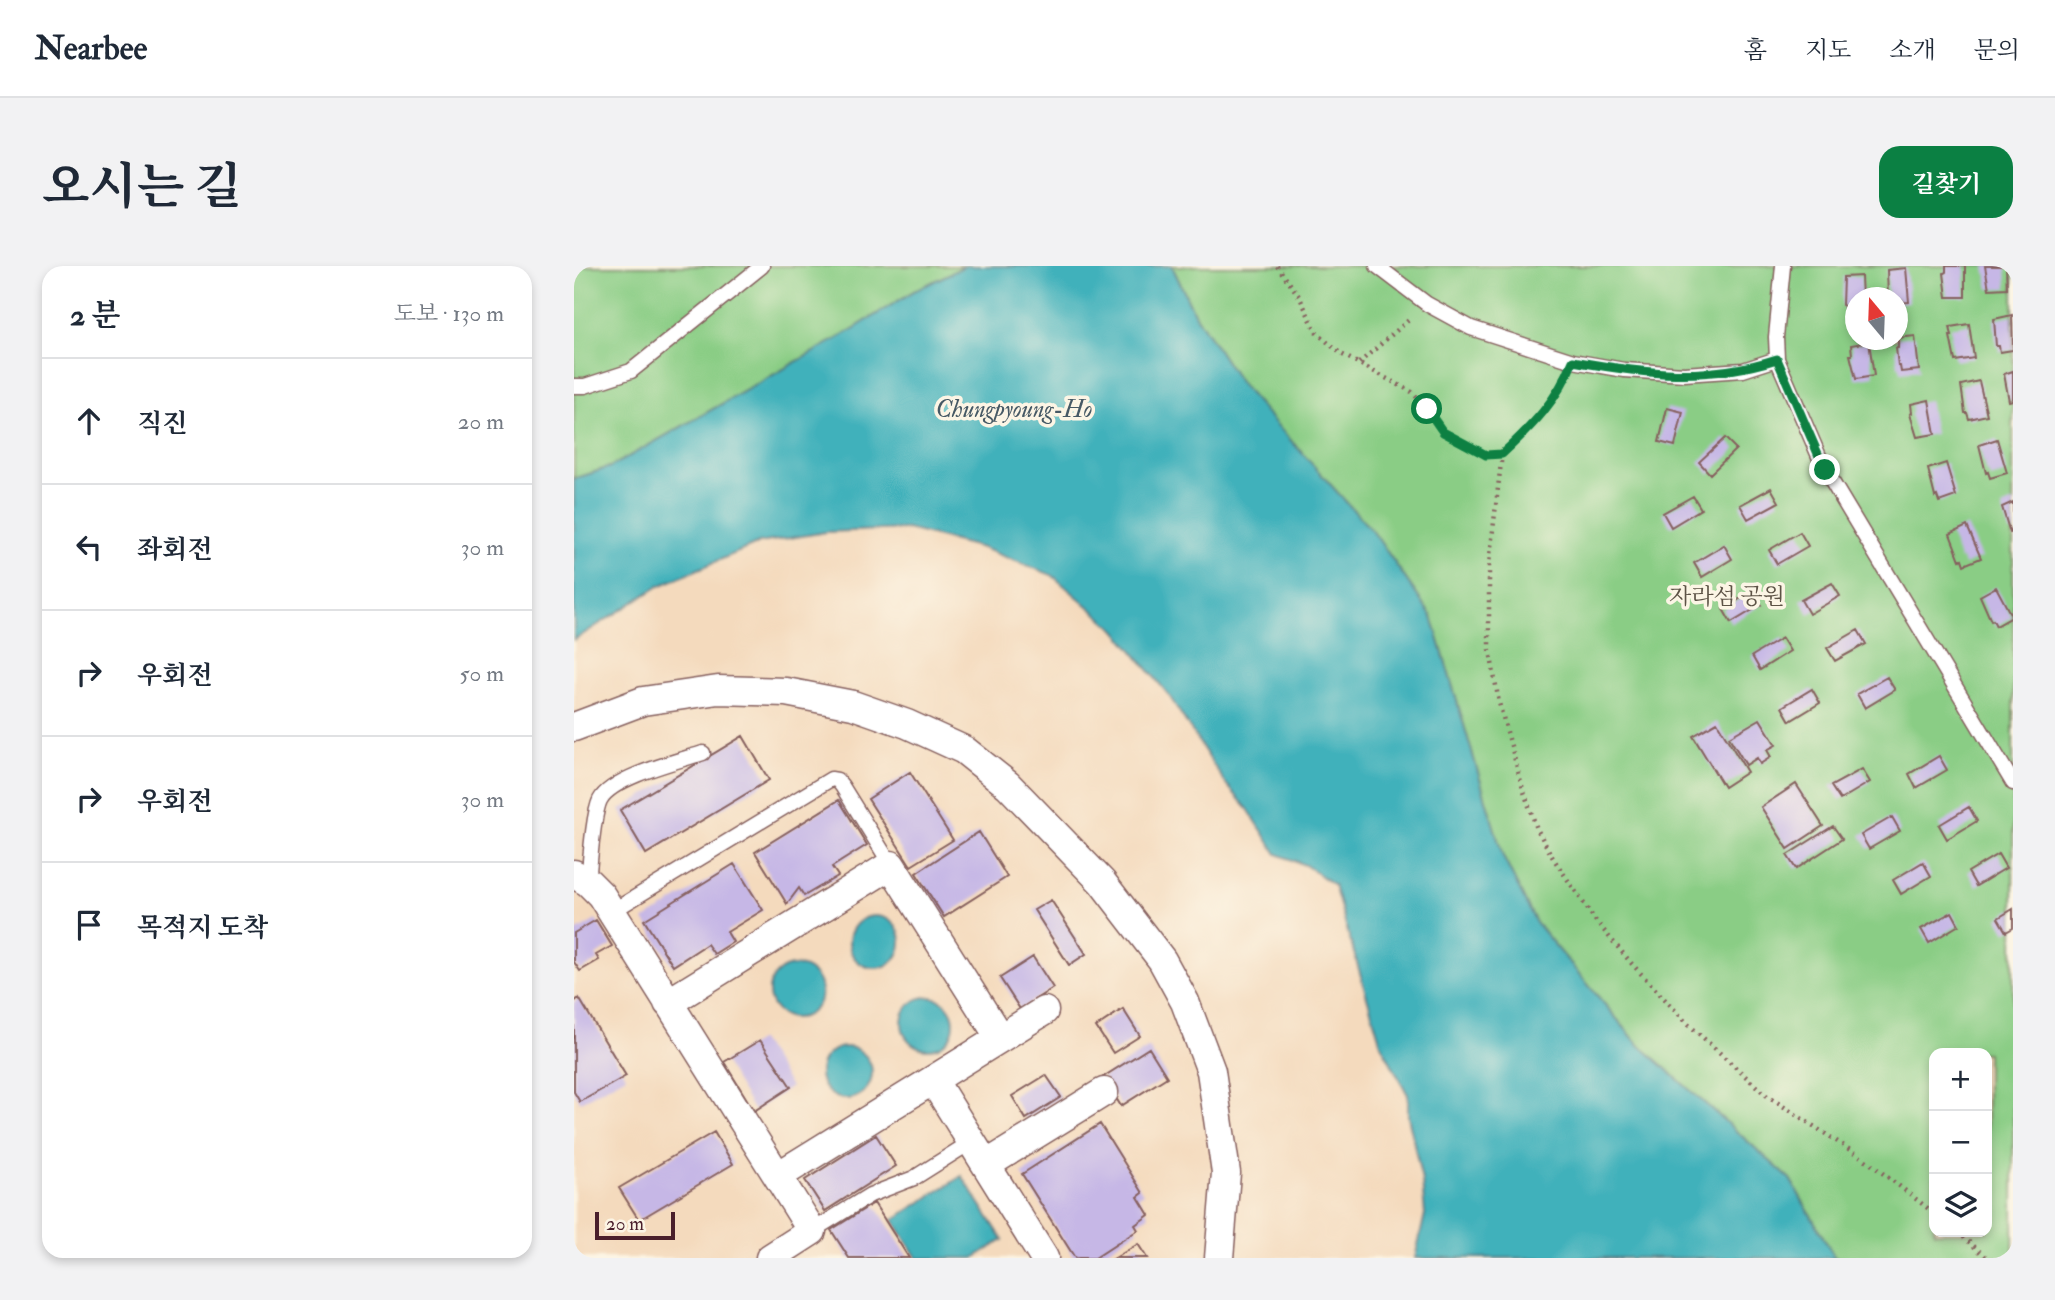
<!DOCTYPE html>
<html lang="ko">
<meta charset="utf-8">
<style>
body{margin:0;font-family:"IM FELL Double Pica","Noto Serif KR",serif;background:#f2f2f3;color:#1f2937}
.controls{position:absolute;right:21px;bottom:21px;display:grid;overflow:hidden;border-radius:14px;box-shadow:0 4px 10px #0003}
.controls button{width:63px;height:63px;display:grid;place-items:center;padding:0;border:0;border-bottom:2px solid #e0e1e3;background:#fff;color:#1f2937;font:35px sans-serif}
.compass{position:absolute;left:1271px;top:21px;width:63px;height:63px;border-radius:50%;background:#fff;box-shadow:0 4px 10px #0003;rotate:341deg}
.scale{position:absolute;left:21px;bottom:18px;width:80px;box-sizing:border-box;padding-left:7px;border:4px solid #4a1f2b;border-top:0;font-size:19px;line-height:24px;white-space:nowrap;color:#4a1f2b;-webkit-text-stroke:5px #fcf5e5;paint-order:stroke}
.stop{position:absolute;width:21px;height:21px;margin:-16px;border:5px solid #0b8043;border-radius:50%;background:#fff}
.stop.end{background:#0b8043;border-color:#fff;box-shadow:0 2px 7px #0008}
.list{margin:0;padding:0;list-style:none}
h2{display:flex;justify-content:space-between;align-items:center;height:91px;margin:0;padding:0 28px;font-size:30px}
h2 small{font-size:23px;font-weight:400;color:#747a83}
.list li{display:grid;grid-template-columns:46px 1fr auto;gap:21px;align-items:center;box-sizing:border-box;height:126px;padding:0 28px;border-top:2px solid #e0e1e3}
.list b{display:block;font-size:26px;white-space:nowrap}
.list em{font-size:23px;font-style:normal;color:#747a83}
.icon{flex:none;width:38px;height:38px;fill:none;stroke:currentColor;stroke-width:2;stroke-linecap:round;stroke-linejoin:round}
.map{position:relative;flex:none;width:1439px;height:992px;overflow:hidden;border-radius:21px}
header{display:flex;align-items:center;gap:42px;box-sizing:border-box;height:98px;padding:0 35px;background:#fff;border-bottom:2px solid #e0e1e3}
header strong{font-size:33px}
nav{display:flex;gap:38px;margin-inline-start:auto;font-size:24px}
.intro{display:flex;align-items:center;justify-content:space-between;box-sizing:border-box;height:168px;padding:0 42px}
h1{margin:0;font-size:49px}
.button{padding:18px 32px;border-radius:21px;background:#0b8043;color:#fff;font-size:24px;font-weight:700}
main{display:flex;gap:42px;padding:0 42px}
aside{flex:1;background:#fff;border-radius:21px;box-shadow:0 4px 10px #0003}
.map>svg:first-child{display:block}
.green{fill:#8acd85;stroke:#6a7658;stroke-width:2;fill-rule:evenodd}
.water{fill:#41b1bb;stroke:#466873;stroke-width:2}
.building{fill:#c6b7e6}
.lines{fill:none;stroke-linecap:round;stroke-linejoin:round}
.lane-casing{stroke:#86605e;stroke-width:17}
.street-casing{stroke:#86605e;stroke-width:31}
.path{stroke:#86605e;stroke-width:4.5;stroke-dasharray:2 5;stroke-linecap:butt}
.lane{stroke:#fff;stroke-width:14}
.street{stroke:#fff;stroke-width:28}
.route{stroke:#0b8043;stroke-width:9}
.labels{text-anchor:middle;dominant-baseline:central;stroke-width:7;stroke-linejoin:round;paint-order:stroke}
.park-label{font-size:23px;fill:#5d5346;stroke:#fcf5e5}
.water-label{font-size:24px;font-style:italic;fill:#465965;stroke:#fcf5e5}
</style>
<header>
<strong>Nearbee</strong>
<nav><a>홈</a><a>지도</a><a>소개</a><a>문의</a></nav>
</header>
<div class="intro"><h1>오시는 길</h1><a class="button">길찾기</a></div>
<main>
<aside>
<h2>2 분<small>도보 · 130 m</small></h2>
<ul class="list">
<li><svg class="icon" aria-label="ahead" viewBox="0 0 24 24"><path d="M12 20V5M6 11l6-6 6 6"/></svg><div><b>직진</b></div><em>20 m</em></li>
<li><svg class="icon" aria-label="left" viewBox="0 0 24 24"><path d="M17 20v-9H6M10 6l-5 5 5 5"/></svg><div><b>좌회전</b></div><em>30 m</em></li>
<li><svg class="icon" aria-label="right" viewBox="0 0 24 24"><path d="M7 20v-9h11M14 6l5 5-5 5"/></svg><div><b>우회전</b></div><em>50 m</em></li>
<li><svg class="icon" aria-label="right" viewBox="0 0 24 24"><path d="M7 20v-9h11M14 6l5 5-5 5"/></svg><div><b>우회전</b></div><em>30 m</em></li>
<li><svg class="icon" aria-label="arrive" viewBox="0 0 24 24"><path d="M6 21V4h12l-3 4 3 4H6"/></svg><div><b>목적지 도착</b></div></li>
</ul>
</aside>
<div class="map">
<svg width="1439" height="992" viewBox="0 0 1439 992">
<rect width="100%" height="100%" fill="#fcf5e5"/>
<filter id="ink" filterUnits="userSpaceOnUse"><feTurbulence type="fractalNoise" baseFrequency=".0143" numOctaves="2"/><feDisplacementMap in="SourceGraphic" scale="14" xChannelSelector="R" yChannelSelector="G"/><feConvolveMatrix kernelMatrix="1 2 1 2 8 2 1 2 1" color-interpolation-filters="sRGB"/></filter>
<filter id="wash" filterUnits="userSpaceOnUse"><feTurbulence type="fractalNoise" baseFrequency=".00686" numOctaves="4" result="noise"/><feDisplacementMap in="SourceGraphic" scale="28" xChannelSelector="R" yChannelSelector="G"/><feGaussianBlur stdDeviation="1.57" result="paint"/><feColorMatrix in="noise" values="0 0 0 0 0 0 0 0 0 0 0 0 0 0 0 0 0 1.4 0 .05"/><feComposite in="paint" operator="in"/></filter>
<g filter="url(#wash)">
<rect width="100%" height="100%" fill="#f4dabd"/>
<path class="green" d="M 0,0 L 391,0 L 340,25 L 268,70 L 36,201 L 0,213 Z
M 598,0 L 1439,0 L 1439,992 L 1261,992 L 1216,913 L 1064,778 L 962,657 L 929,591 L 858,351 L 800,267 L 667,119 L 619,45 ZM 1282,32 L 1324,32 L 1324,74 L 1282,74 ZM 1360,787 L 1413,787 L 1413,966 L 1360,966 Z"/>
<path class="water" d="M 391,0 L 598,0 L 619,45 L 667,119 L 800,267 L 858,351 L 929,591 L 962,657 L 1064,778 L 1216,913 L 1261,992 L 841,992 L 851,948 L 848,915 L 834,850 L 834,829 L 807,778 L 760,619 L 731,599 L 703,588 L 674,543 L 652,518 L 594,428 L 542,364 L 478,309 L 408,282 L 333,263 L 252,266 L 185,277 L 85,320 L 0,374 L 0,213 L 36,201 L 268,70 L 340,25 Z
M275 676a26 26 0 1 1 52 0a26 26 0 1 1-52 0Z
M195 726a26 26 0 1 1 52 0a26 26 0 1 1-52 0Z
M328 757a26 26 0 1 1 52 0a26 26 0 1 1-52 0Z
M246 807a26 26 0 1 1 52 0a26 26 0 1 1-52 0Z
M 388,910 L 429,974 L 400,992 L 343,992 L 319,954 Z"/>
<g id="blocks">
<path class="building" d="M 1372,0 L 1391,0 L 1391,31 L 1373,31 L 1370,7 L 1372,6 Z
M 1411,0 L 1432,0 L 1433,22 L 1415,23 Z
M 1332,2 L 1335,36 L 1324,37 L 1324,32 L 1314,32 L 1313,4 Z
M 1287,10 L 1288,32 L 1282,32 L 1282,45 L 1270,46 L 1270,40 L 1268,39 L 1269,11 Z
M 1438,49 L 1439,84 L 1426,86 L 1425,80 L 1422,80 L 1420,53 Z
M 1395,58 L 1400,92 L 1381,95 L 1376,70 L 1378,70 L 1376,61 Z
M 1341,70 L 1345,104 L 1327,106 L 1326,100 L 1324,100 L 1322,82 L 1324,82 L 1324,72 Z
M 1295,76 L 1300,110 L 1282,113 L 1276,89 L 1278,89 L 1277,79 Z
M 1439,105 L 1439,134 L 1435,135 L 1430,108 Z
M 1405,115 L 1413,149 L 1395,153 L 1393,147 L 1391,147 L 1387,119 Z
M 1355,134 L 1361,168 L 1343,171 L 1336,148 L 1338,147 L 1337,138 Z
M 1093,142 L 1109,146 L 1101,180 L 1085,176 Z
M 1151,172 L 1162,183 L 1136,208 L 1125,196 Z
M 1423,173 L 1433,207 L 1416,212 L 1414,206 L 1412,207 L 1405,179 Z
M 1372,197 L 1382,230 L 1365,236 L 1363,230 L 1361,231 L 1354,203 Z
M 1197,222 L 1205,236 L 1174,253 L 1166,239 Z
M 1119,230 L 1127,243 L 1097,261 L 1089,247 Z
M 1439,236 L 1439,266 L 1436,267 L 1428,241 Z
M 1393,260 L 1407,292 L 1390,299 L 1388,293 L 1386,294 L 1376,268 Z
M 1226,266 L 1234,280 L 1203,298 L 1195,284 Z
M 1150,279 L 1158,293 L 1128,311 L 1120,297 Z
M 1258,317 L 1266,330 L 1235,348 L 1227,334 Z
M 1422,321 L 1438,351 L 1422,360 L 1419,354 L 1417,355 L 1406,330 Z
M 1179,325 L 1187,339 L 1157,357 L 1149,343 Z
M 1284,364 L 1292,378 L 1261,395 L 1253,382 Z
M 1208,372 L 1216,385 L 1186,404 L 1178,390 Z
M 1313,411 L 1321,424 L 1291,442 L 1283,428 Z
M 1238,423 L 1246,437 L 1216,455 L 1208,441 Z
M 1186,453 L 1202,479 L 1193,484 L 1197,491 L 1186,498 L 1183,492 L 1172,499 L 1155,471 Z
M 1143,456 L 1173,506 L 1150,521 L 1119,470 Z
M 169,470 L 195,514 L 72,588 L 46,544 Z
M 1365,490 L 1373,504 L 1342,522 L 1335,508 Z
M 1288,503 L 1296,516 L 1266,534 L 1257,520 Z
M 336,506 L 379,574 L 337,600 L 294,533 Z
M 1222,518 L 1249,560 L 1214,583 L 1187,541 Z
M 265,534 L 293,579 L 258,601 L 264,610 L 230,630 L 225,622 L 213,638 L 181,586 Z
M 1395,541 L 1403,555 L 1373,573 L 1365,559 Z
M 1318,551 L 1326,565 L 1295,583 L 1287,569 Z
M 1259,560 L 1268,573 L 1222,603 L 1213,589 Z
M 405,566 L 433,611 L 370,651 L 342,607 Z
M 1424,588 L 1432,602 L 1402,620 L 1394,606 Z
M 1349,596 L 1357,610 L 1327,628 L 1319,614 Z
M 160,598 L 189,644 L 153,666 L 159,676 L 140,688 L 133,678 L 99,700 L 70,654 Z
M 477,634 L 512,688 L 495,699 L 460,644 Z
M 1439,643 L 1439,662 L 1432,666 L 1424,652 Z
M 1378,646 L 1385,659 L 1355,677 L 1347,663 Z
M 22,654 L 38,680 L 22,689 L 25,694 L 6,705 L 0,696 L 0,667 Z
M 459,691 L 479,722 L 446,743 L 426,712 Z
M 5,732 L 52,810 L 6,836 L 0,826 L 0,736 Z
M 549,743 L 566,770 L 539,787 L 522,761 Z
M 186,774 L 217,821 L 180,845 L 150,796 Z
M 575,782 L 593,811 L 547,840 L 529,811 Z
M 472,809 L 487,831 L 452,853 L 438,830 Z
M 526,858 L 569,927 L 564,931 L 575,949 L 561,959 L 564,964 L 521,992 L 501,992 L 448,908 Z
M 140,866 L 159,898 L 65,954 L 45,922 Z
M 302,869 L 322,900 L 251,945 L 231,914 Z
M 300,937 L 335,992 L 275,992 L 257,964 Z
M 564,978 L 573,992 L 541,992 Z"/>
</g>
</g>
<g filter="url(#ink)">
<use href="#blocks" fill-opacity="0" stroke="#86605e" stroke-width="2"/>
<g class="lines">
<g class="lane-casing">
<path id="lane" d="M 803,0 L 853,38 L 897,62 L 999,95 L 1050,104 L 1110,108 L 1169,104 L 1203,93
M 1209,0 L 1202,71 L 1203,93 L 1251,204 L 1439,517
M 0,120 L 11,120 L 57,105 L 188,0
M 14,616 C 16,598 19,548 26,534 C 38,511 104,495 129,487
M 37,646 L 257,513 L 263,514 L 268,520 L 317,599
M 238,965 L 296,929 L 340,912 L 397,876"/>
</g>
<g class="street-casing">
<path id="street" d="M 0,461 L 69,435 L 144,424 L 212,426 L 279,439 L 333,458 L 390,484 L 434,519 L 528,616 L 588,694 L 611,736 L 637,805 L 652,907 L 645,992
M 0,608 L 14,616 L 27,629 L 238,965 L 196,992
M 94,737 L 317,599 L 426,772
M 359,814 L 470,992
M 412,899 L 530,826
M 204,910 L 470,745"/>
</g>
<path class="path" d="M 703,0 L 725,30 L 743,67 L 767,88 L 838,126 L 853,143 L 869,166 L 912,189 L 928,188 C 953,164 976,142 992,112
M 785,97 L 837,52
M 928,188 L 915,298 L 915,379 L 925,437 L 949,523 L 963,563 L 979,592 L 1021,654 L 1058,698 L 1113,757 L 1192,829 L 1293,895 L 1360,947
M 1384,966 L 1413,992"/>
<use href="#lane" class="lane"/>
<use href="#street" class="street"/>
</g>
</g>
<g class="lines" filter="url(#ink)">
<path class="route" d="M 853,143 L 869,166 L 912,189 L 928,188 C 959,159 983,135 999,95 C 1072,108 1131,116 1203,93 L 1251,204"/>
</g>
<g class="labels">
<g class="park-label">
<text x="1153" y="330">자라섬 공원</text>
</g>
<g class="water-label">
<text x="440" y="143">Chungpyoung-Ho</text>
</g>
</g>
</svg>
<div class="controls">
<button>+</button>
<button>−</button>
<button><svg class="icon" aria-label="layers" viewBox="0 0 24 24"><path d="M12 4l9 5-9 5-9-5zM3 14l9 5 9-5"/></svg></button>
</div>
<svg class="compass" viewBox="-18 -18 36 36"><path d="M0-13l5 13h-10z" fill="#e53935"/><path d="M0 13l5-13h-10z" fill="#747a83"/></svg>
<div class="scale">20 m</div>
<div class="stop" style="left:853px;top:143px"></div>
<div class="stop end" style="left:1251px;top:204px"></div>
</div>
</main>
